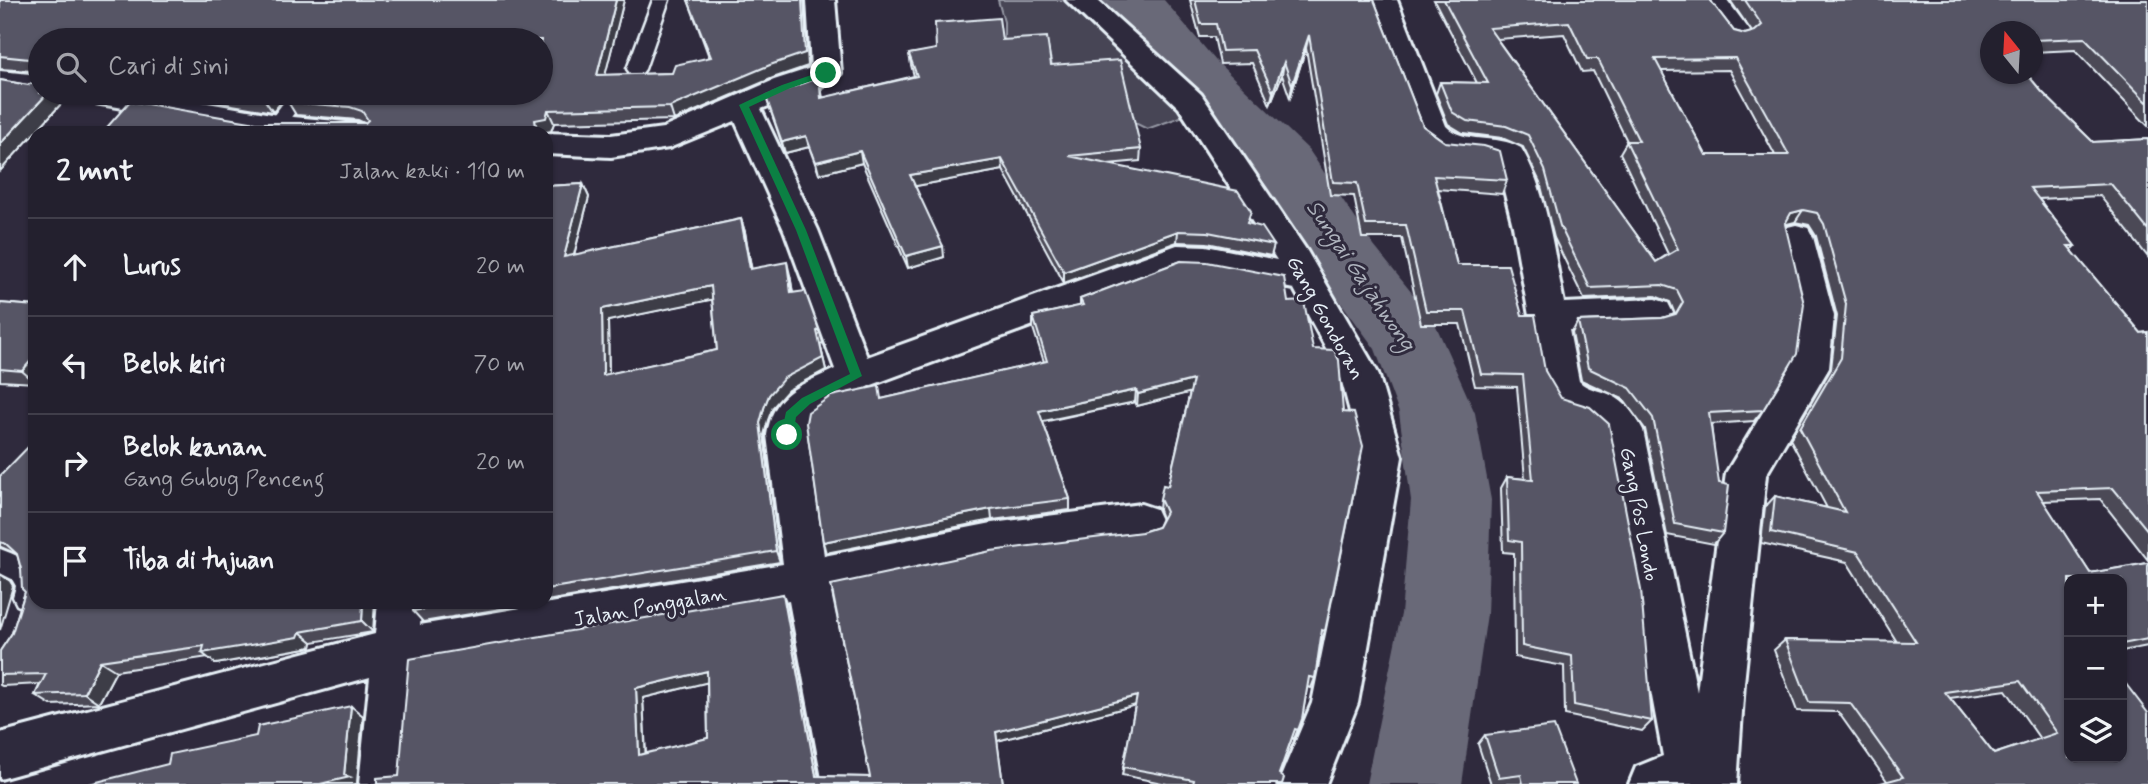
<!DOCTYPE html>
<html lang="id">
<meta charset="utf-8">
<style>
body{margin:0;font-family:Mynerve,sans-serif;background:#2f2d3a;color:#f1f3f6}
.controls{position:absolute;right:21px;bottom:21px;display:grid;overflow:hidden;border-radius:14px;box-shadow:0 2px 5px #0004}
.controls button{width:63px;height:63px;display:grid;place-items:center;padding:0;border:0;border-bottom:2px solid #403e4a;background:#23202e;color:#f1f3f6;font:35px sans-serif}
.compass{position:absolute;left:1980px;top:21px;width:63px;height:63px;border-radius:50%;background:#23202e;box-shadow:0 2px 5px #0004;rotate:342deg}
.stop{position:absolute;width:21px;height:21px;margin:-16px;border:5px solid #0b8043;border-radius:50%;background:#fff}
.stop.end{background:#0b8043;border-color:#fff;box-shadow:0 2px 7px #0008}
.list{margin:0;padding:0;list-style:none}
h2{display:flex;justify-content:space-between;align-items:center;height:91px;margin:0;padding:0 28px;font-size:30px}
h2 small{font-size:23px;font-weight:400;color:#a3a3aa}
.list li{display:grid;grid-template-columns:46px 1fr auto;gap:21px;align-items:center;box-sizing:border-box;height:98px;padding:0 28px;border-top:2px solid #403e4a}
.list b{display:block;font-size:26px;white-space:nowrap}
.list p{margin:0;font-size:23px;white-space:nowrap;color:#a3a3aa}
.list em{font-size:23px;font-style:normal;color:#a3a3aa}
.icon{flex:none;width:38px;height:38px;fill:none;stroke:currentColor;stroke-width:2;stroke-linecap:round;stroke-linejoin:round}
.map{position:relative;flex:none;width:2148px;height:784px;overflow:hidden}
.search{position:absolute;background:#23202e;box-shadow:0 2px 5px #0004;left:28px;top:28px;width:525px;height:77px;display:flex;align-items:center;gap:18px;box-sizing:border-box;padding:0 24px;border-radius:38px;color:#a3a3aa;font-size:26px}
.panel{position:absolute;background:#23202e;box-shadow:0 2px 5px #0004;left:28px;top:126px;width:525px;height:483px;border-radius:21px}
.map>svg:first-child{display:block}
.green{fill:#464455;stroke:#979aa6;stroke-width:2}
.lines{fill:none;stroke-linecap:round;stroke-linejoin:round}
.river{fill:#696978;fill-rule:evenodd}
.lane-casing{stroke:#e8f1f8;stroke-width:5}
.street-casing{stroke:#e8f1f8;stroke-width:6}
.lane{fill:#2f2a3d;fill-rule:evenodd}
.street{fill:#2f2a3d;fill-rule:evenodd}
.wall{fill:#4b4957;stroke:#e8f1f8;stroke-width:2;fill-rule:evenodd}
.shaded-wall{fill:#3d3c47;stroke:#e8f1f8;stroke-width:2}
.building{fill:#575565;stroke:#e8f1f8;stroke-width:2;fill-rule:evenodd}
.route{fill:#0b8043}
.labels{text-anchor:middle;dominant-baseline:central;stroke-width:6;stroke-linejoin:round;paint-order:stroke}
.street-label{font-size:21px;fill:#e8f1f8;stroke:#2f2a3d}
.water-label{font-size:23px;font-style:italic;fill:#afb4be;stroke:#2f2a3d}
</style>
<div class="map">
<svg width="2148" height="784" viewBox="0 0 2148 784">
<rect width="100%" height="100%" fill="#2f2a3d"/>
<filter id="ink" filterUnits="userSpaceOnUse"><feTurbulence type="fractalNoise" baseFrequency=".0143" numOctaves="2"/><feDisplacementMap in="SourceGraphic" scale="14" xChannelSelector="R" yChannelSelector="G"/><feConvolveMatrix kernelMatrix="1 2 1 2 8 2 1 2 1" color-interpolation-filters="sRGB"/></filter>
<g filter="url(#ink)">
<path class="green" d="M 998,0 L 1076,0 L 1189,114 L 1147,129 L 1115,113 L 1053,69 L 1048,48 L 1004,51 L 1004,22 Z"/>
<g class="lines">
<path class="river" d="M 1097,0 L 1164,0 L 1216,61 L 1309,150 L 1374,246 L 1433,319 L 1475,413 L 1491,500 L 1487,614 L 1462,784 L 1366,784 L 1401,614 L 1411,500 L 1399,413 L 1375,349 L 1326,282 L 1263,180 L 1174,87 L 1123,23 L 1105,12 Z"/>
<g class="lane-casing">
<path id="lane" d="M 653,0 L 669,0 L 645,69 L 642,73 L 630,73 L 627,69 Z
M 291,93 L 309,93 L 283,128 L 269,128 L 267,124 Z
M 0,549 C 41,564 34,570 35,605 L 26,609 L 17,605 L 13,597 L 16,586 L 12,579 L 0,573 Z"/>
</g>
<g class="street-casing">
<path id="street" d="M 807,0 L 835,0 L 841,73 L 837,80 L 761,109 L 818,230 L 867,357 L 1177,245 L 1206,246 L 1277,260 L 1179,108 L 1066,0 L 1097,0 L 1201,94 L 1307,251 L 1378,373 L 1402,457 L 1358,703 L 1326,784 L 1278,784 L 1312,703 L 1362,457 L 1340,374 L 1294,289 L 1206,272 L 1179,271 L 869,386 L 820,412 L 809,422 L 807,435 L 824,556 L 992,523 L 1141,504 L 1156,509 L 1162,522 L 1156,535 L 1141,540 L 992,559 L 831,593 L 871,784 L 823,784 L 789,601 L 417,667 L 407,784 L 359,784 L 370,677 L 0,779 L 0,733 L 375,634 L 378,602 L 422,602 L 420,625 L 783,564 L 767,435 C 774,391 798,387 835,369 L 784,230 L 735,121 L 669,148 L 611,157 L 546,154 L 544,133 L 611,135 L 663,128 L 774,80 L 811,68 Z
M 1369,0 L 1397,0 L 1446,126 C 1464,145 1496,133 1521,148 C 1547,190 1554,255 1564,303 L 1655,299 L 1668,303 L 1673,313 L 1668,323 L 1655,327 L 1569,330 L 1579,381 C 1587,390 1600,390 1611,395 C 1626,402 1636,416 1643,430 L 1697,692 L 1726,473 L 1791,366 L 1798,316 L 1779,237 L 1784,228 L 1796,225 L 1808,228 L 1813,237 L 1834,316 L 1829,368 L 1766,475 L 1744,683 L 1737,784 L 1629,784 L 1636,767 L 1663,756 L 1604,435 L 1584,417 L 1557,409 L 1541,383 L 1513,226 L 1497,162 C 1474,147 1449,169 1421,137 Z
M 1698,0 L 1727,0 L 1753,35 L 1748,41 L 1738,44 L 1728,41 Z
M 0,71 L 40,75 L 40,93 L 47,93 L 40,95 L 0,89 Z
M 80,93 L 150,93 L 283,116 L 357,123 L 368,126 L 373,133 L 265,133 L 95,103 L 84,100 Z"/>
</g>
<use href="#lane" class="lane"/>
<use href="#street" class="street"/>
</g>
<path class="wall" d="M 0,0 L 624,0 L 605,75 L 672,73 L 709,57 L 688,0 L 804,0 L 808,66 L 773,78 L 674,120 L 554,123 L 551,131 L 256,123 L 364,123 L 358,120 L 296,115 L 288,102 L 541,93 L 40,40 L 48,93 L 71,93 L 0,171 L 0,80 L 28,85 L 35,81 L 32,77 L 31,71 L 0,69 Z
M 1190,0 L 1374,0 L 1423,126 L 1445,142 L 1507,180 L 1502,194 L 1438,189 L 1457,265 L 1522,315 L 1545,371 L 1652,721 L 1642,731 L 1565,715 L 1564,666 L 1515,657 L 1514,553 L 1503,552 L 1501,488 L 1507,477 L 1525,479 L 1517,387 L 1475,386 L 1460,324 L 1421,324 L 1402,238 L 1362,238 L 1354,196 L 1330,195 L 1306,48 L 1290,98 L 1282,75 L 1270,105 L 1252,63 L 1220,64 L 1214,37 L 1200,37 Z
M 1434,0 L 1710,0 L 1734,31 L 1745,34 L 1752,32 L 1730,0 L 2148,0 L 2148,126 L 2075,50 L 2033,52 L 2033,32 L 1991,32 L 2042,92 L 2093,142 L 2148,139 L 2148,257 L 2100,196 L 2039,199 L 2075,246 L 2071,250 L 2141,333 L 2148,332 L 2148,560 L 2100,499 L 2043,501 L 2090,573 L 2148,563 L 2148,646 L 2122,651 L 2122,579 L 2069,579 L 2148,784 L 1887,781 L 1838,712 L 1797,711 L 1774,650 L 1785,640 L 1897,642 L 1847,562 L 1761,543 L 1765,507 L 1775,496 L 1827,508 L 1790,439 L 1831,369 L 1837,316 L 1816,236 L 1809,225 L 1795,222 L 1785,225 L 1763,410 L 1754,421 L 1711,424 L 1723,533 L 1714,544 L 1667,535 L 1645,429 L 1623,399 L 1581,380 L 1572,333 L 1578,321 L 1662,318 L 1675,314 L 1670,302 L 1655,296 L 1584,299 L 1554,238 L 1540,182 L 1523,147 L 1502,138 L 1463,133 L 1448,124 L 1436,94 L 1440,82 L 1477,83 ZM 1564,34 L 1582,72 L 1593,71 L 1627,141 L 1620,153 L 1668,254 L 1656,262 L 1497,39 ZM 1729,70 L 1775,155 L 1706,155 L 1661,71 ZM 2006,690 L 2040,739 L 1994,754 L 1950,698 Z
M 1002,40 L 1051,65 L 1141,149 L 1140,161 L 1108,164 L 1249,224 L 1274,245 L 1271,256 L 1207,243 L 1177,242 L 1064,283 L 1003,170 L 915,186 L 944,257 L 908,268 L 862,163 L 819,174 L 809,147 L 785,153 L 766,97 L 819,77 L 823,98 L 914,76 L 911,65 L 909,54 Z
M 164,93 L 288,93 L 273,112 Z
M 583,184 L 589,197 L 574,255 L 741,219 L 745,232 L 751,269 L 790,275 L 793,293 L 819,330 L 823,343 L 820,344 L 826,370 L 788,390 L 773,407 L 768,420 L 764,435 L 780,562 L 546,601 L 546,186 ZM 712,299 L 717,350 L 609,374 L 608,321 Z
M 1181,261 L 1325,631 L 1321,641 L 1315,678 L 1311,688 L 1307,687 L 1302,719 L 1294,739 L 1292,738 L 1279,774 L 1282,784 L 1167,784 L 1122,775 L 1135,705 L 997,741 L 1003,784 L 399,776 L 787,604 L 819,776 L 870,777 L 1142,532 L 1158,527 L 1162,518 L 1159,510 L 1160,499 L 1168,486 L 1190,392 L 1137,406 L 1135,402 L 1043,422 L 1070,499 L 1070,510 L 992,520 L 826,553 L 823,542 L 881,399 L 1044,362 L 1033,328 L 1033,316 L 1080,306 L 1080,299 ZM 707,682 L 708,738 L 646,754 L 643,698 Z
M 0,303 L 35,306 L 35,383 L 0,381 Z
M 0,476 L 35,602 L 375,602 L 373,632 L 312,642 L 311,647 L 216,664 L 208,657 L 116,671 L 99,703 L 51,705 L 35,695 L 40,684 L 2,686 L 0,685 L 0,651 L 12,633 L 25,592 L 21,569 L 17,554 L 1,547 L 0,547 Z
M 413,602 L 541,602 L 423,622 L 413,611 Z
M 1485,735 L 1576,784 L 1491,784 L 1478,744 Z"/>
<path class="shaded-wall" d="M 616,0 L 624,0 L 602,88 L 597,75 Z
M 802,0 L 804,0 L 808,66 L 773,78 L 674,120 L 670,107 Z
M 1309,35 L 1306,48 L 1290,98 L 1292,85 Z
M 1284,62 L 1282,75 L 1270,105 L 1273,92 Z
M 48,93 L 71,93 L 0,171 L 0,144 Z
M 269,93 L 288,93 L 273,112 L 264,99 Z
M 548,110 L 554,123 L 551,131 L 542,133 L 537,133 L 535,120 Z
M 806,136 L 809,147 L 785,153 L 782,142 Z
M 860,151 L 862,163 L 819,174 L 816,162 Z
M 1002,159 L 1003,170 L 911,187 L 910,175 Z
M 583,184 L 589,197 L 570,270 L 564,257 Z
M 1803,210 L 1795,222 L 1783,225 L 1791,213 Z
M 741,219 L 745,232 L 754,282 L 750,269 Z
M 1178,231 L 1177,242 L 1064,283 L 1064,272 Z
M 943,246 L 944,257 L 908,268 L 906,256 Z
M 787,262 L 790,275 L 795,306 L 791,293 Z
M 711,286 L 715,299 L 608,321 L 609,387 L 603,375 L 602,309 Z
M 819,330 L 823,343 L 820,344 L 826,370 L 788,390 L 773,407 L 768,420 L 764,435 L 780,562 L 776,551 L 760,423 L 764,408 L 769,395 L 817,331 Z
M 35,356 L 35,382 L 22,371 Z
M 1193,380 L 1192,392 L 1137,406 L 1138,394 Z
M 1136,390 L 1135,402 L 1039,422 L 1039,411 Z
M 991,509 L 992,520 L 826,553 L 823,542 Z
M 0,574 L 10,581 L 13,586 L 0,630 Z
M 783,594 L 787,604 L 820,784 L 816,776 Z
M 363,602 L 375,602 L 373,632 L 362,621 Z
M 300,632 L 312,642 L 311,647 L 216,664 L 202,653 Z
M 100,661 L 116,671 L 99,703 L 84,693 Z
M 707,671 L 713,681 L 643,698 L 646,764 L 639,755 L 636,688 Z
M 1137,696 L 1136,705 L 997,741 L 996,732 Z
M 351,706 L 363,716 L 357,782 L 359,784 L 320,784 L 344,775 Z"/>
<path class="building" d="M 0,0 L 616,0 L 597,75 L 672,73 L 675,65 L 711,57 L 688,0 L 802,0 L 805,53 L 770,65 L 670,107 L 548,110 L 546,118 L 535,120 L 537,133 L 102,133 L 130,101 L 256,123 L 365,123 L 368,120 L 362,111 L 350,107 L 288,102 L 294,93 L 541,93 L 541,40 L 40,40 L 40,93 L 48,93 L 0,144 L 0,80 L 28,85 L 39,80 L 32,77 L 29,59 L 0,56 Z
M 1195,0 L 1374,0 L 1423,126 L 1445,142 L 1484,146 L 1500,151 L 1507,180 L 1434,176 L 1457,265 L 1508,265 L 1522,315 L 1535,315 L 1545,371 L 1561,398 L 1590,407 L 1609,424 L 1641,590 L 1652,721 L 1574,705 L 1572,656 L 1522,646 L 1521,542 L 1509,540 L 1507,477 L 1533,480 L 1523,375 L 1481,374 L 1465,311 L 1426,311 L 1406,225 L 1366,225 L 1357,183 L 1333,182 L 1309,35 L 1292,85 L 1284,62 L 1273,92 L 1254,50 L 1222,51 L 1216,24 L 1201,24 Z
M 1444,0 L 1710,0 L 1734,31 L 1745,34 L 1755,31 L 1762,25 L 1745,0 L 2148,0 L 2148,103 L 2085,38 L 2033,40 L 2033,32 L 1991,32 L 1991,74 L 2027,74 L 2042,92 L 2093,142 L 2148,139 L 2148,230 L 2111,184 L 2030,188 L 2075,246 L 2068,246 L 2141,333 L 2148,332 L 2148,531 L 2113,488 L 2037,491 L 2090,573 L 2148,563 L 2148,639 L 2122,644 L 2122,579 L 2069,579 L 2069,758 L 2122,758 L 2122,679 L 2148,713 L 2148,784 L 1877,784 L 1903,777 L 1850,703 L 1809,702 L 1785,640 L 1916,642 L 1858,552 L 1771,532 L 1775,496 L 1845,512 L 1800,428 L 1841,358 L 1846,304 L 1824,224 L 1817,213 L 1803,210 L 1791,213 L 1785,224 L 1804,304 L 1797,354 L 1763,410 L 1709,413 L 1719,483 L 1729,485 L 1723,533 L 1675,524 L 1653,418 L 1630,388 L 1588,368 L 1578,321 L 1662,318 L 1676,314 L 1683,302 L 1677,290 L 1662,285 L 1590,288 L 1560,226 L 1545,170 L 1528,135 L 1506,126 L 1467,121 L 1452,112 L 1440,82 L 1488,83 ZM 1569,22 L 1587,59 L 1598,59 L 1639,141 L 1626,141 L 1678,249 L 1656,262 L 1489,28 ZM 1735,58 L 1789,155 L 1706,155 L 1655,59 ZM 2020,681 L 2057,733 L 1994,754 L 1945,692 Z
M 999,18 L 1002,40 L 1047,37 L 1051,65 L 1120,60 L 1141,149 L 1069,156 L 1238,191 L 1251,211 L 1247,223 L 1262,227 L 1274,245 L 1208,232 L 1178,231 L 1064,272 L 1002,159 L 910,175 L 943,246 L 906,256 L 860,151 L 816,162 L 806,136 L 782,142 L 766,97 L 819,77 L 821,98 L 917,76 L 909,54 L 936,49 L 935,23 Z
M 230,93 L 269,93 L 264,99 Z
M 583,184 L 564,257 L 741,219 L 750,269 L 787,262 L 791,293 L 805,291 L 819,330 L 817,331 L 823,358 L 784,378 L 769,395 L 764,408 L 760,423 L 776,551 L 546,589 L 546,186 ZM 711,286 L 717,350 L 603,375 L 602,309 Z
M 1181,261 L 1207,262 L 1284,277 L 1288,302 L 1304,301 L 1313,349 L 1334,350 L 1339,360 L 1343,412 L 1354,413 L 1363,446 L 1334,588 L 1325,631 L 1322,630 L 1315,678 L 1309,677 L 1302,719 L 1298,730 L 1295,729 L 1279,774 L 1284,778 L 1282,784 L 1193,784 L 1194,780 L 1123,767 L 1137,696 L 996,732 L 1003,784 L 377,784 L 377,778 L 399,776 L 409,659 L 783,594 L 816,776 L 870,777 L 831,585 L 991,551 L 1142,532 L 1158,527 L 1166,512 L 1160,499 L 1163,485 L 1168,486 L 1193,380 L 1138,394 L 1136,390 L 1039,411 L 1070,499 L 991,509 L 823,542 L 806,423 L 808,412 L 831,396 L 879,386 L 881,399 L 1047,361 L 1033,316 L 1083,305 L 1080,299 ZM 707,671 L 708,738 L 639,755 L 636,688 Z
M 0,303 L 35,306 L 35,356 L 22,371 L 0,369 Z
M 34,441 L 35,441 L 35,602 L 363,602 L 362,621 L 300,632 L 298,637 L 202,653 L 204,646 L 100,661 L 84,693 L 35,695 L 46,674 L 0,675 L 0,651 L 12,633 L 25,592 L 22,589 L 21,569 L 17,554 L 6,544 L 0,542 L 0,476 Z
M 413,602 L 468,602 L 413,611 Z
M 351,706 L 344,775 L 350,777 L 320,784 L 89,784 L 168,764 L 170,754 L 256,736 L 258,726 Z
M 1554,726 L 1576,784 L 1523,784 L 1521,775 L 1499,778 L 1485,735 Z"/>
</g>
<path class="route" d="M 826,70 L 831,73 L 829,75 L 788,89 L 749,107 L 806,230 L 862,376 L 810,404 L 796,417 L 793,435 L 787,440 L 781,435 L 786,412 L 802,398 L 850,374 L 796,230 L 739,105 L 782,85 Z"/>
<g class="labels">
<g class="street-label">
<text transform="translate(1325 318) rotate(61)">Gang Gondoran</text>
<text transform="translate(1639 514) rotate(79)">Gang Pos Londo</text>
<text transform="translate(650 607) rotate(-10)">Jalan Ponggalan</text>
</g>
<g class="water-label">
<text transform="translate(1360 276) rotate(56)">Sungai Gajahwong</text>
</g>
</g>
</svg>
<div class="controls">
<button>+</button>
<button>−</button>
<button><svg class="icon" aria-label="layers" viewBox="0 0 24 24"><path d="M12 4l9 5-9 5-9-5zM3 14l9 5 9-5"/></svg></button>
</div>
<svg class="compass" viewBox="-18 -18 36 36"><path d="M0-13l5 13h-10z" fill="#e53935"/><path d="M0 13l5-13h-10z" fill="#a3a3aa"/></svg>
<div class="stop" style="left:787px;top:435px"></div>
<div class="stop end" style="left:826px;top:73px"></div>
<div class="search"><svg class="icon" aria-label="search" viewBox="0 0 24 24"><circle cx="10" cy="10" r="6"/><path d="M15 15l6 6"/></svg>Cari di sini</div>
<section class="panel">
<h2>2 mnt<small>Jalan kaki · 110 m</small></h2>
<ul class="list">
<li><svg class="icon" aria-label="ahead" viewBox="0 0 24 24"><path d="M12 20V5M6 11l6-6 6 6"/></svg><div><b>Lurus</b></div><em>20 m</em></li>
<li><svg class="icon" aria-label="left" viewBox="0 0 24 24"><path d="M17 20v-9H6M10 6l-5 5 5 5"/></svg><div><b>Belok kiri</b></div><em>70 m</em></li>
<li><svg class="icon" aria-label="right" viewBox="0 0 24 24"><path d="M7 20v-9h11M14 6l5 5-5 5"/></svg><div><b>Belok kanan</b><p>Gang Gubug Penceng</p></div><em>20 m</em></li>
<li><svg class="icon" aria-label="arrive" viewBox="0 0 24 24"><path d="M6 21V4h12l-3 4 3 4H6"/></svg><div><b>Tiba di tujuan</b></div></li>
</ul>
</section>
</div>
